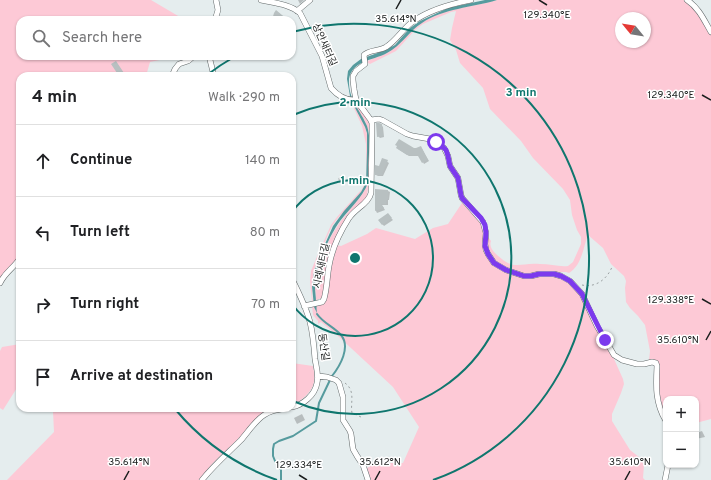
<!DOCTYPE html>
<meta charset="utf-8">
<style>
body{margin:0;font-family:Overpass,"Noto Sans KR",sans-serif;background:#f6f6f6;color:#202124}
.controls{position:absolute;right:12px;bottom:12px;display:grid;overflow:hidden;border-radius:8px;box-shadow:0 1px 3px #0004}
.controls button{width:36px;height:36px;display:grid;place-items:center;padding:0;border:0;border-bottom:1px solid #e0e0e0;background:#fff;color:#202124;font:20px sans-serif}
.compass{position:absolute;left:615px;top:12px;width:36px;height:36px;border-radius:50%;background:#fff;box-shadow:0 1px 3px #0004;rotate:300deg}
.stop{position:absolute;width:12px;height:12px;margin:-9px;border:3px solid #7c3aed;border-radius:50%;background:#fff}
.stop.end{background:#7c3aed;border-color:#fff;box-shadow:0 1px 4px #0008}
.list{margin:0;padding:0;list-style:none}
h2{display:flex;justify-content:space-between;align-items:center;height:52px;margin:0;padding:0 16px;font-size:17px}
h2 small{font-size:13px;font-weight:400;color:#757577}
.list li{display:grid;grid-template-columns:26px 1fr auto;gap:12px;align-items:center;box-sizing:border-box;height:72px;padding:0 16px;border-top:1px solid #e0e0e0}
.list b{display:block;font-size:15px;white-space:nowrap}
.list em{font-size:13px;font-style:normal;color:#757577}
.icon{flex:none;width:22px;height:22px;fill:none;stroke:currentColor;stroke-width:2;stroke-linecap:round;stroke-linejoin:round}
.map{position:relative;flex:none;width:711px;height:480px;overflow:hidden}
.search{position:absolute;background:#fff;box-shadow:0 1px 3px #0004;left:16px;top:16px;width:280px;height:44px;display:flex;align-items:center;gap:10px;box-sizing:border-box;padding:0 14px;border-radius:12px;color:#757577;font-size:15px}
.panel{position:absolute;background:#fff;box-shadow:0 1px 3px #0004;left:16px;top:72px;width:280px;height:340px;border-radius:12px}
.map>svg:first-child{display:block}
.green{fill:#fdc9d6;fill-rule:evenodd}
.water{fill:#569b9e}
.shadow{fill:#0003}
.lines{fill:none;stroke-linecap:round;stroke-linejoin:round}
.stream{stroke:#569b9e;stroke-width:2}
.building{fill:#b8c0c1}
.minor-casing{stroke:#616869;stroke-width:6}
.path{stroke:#9ba1a2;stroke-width:1;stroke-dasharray:2 3;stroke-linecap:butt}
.minor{stroke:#fff;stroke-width:5}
.route{stroke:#7c3aed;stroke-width:5}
.ticks{fill:none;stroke:#1b1e1e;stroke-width:1.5}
.ring{fill:none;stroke:#0f766e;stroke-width:2}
.labels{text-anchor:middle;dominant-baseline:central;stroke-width:3;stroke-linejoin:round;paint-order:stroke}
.street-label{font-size:10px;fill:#1b1e1e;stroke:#fff}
.ticks-label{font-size:10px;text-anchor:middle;fill:#1b1e1e;stroke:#fff;stroke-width:3;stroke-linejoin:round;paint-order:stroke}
.centre{fill:#0f766e;stroke:#fff;stroke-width:2}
.ring-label{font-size:12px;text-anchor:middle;font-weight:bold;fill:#0f766e;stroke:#fff;stroke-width:3;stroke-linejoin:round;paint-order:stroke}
</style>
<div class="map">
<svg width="711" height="480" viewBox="0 0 711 480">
<rect width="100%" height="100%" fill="#e5edee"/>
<path class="green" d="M 0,0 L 151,0 L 185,20 L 20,20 L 20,56 L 166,56 L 164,59 L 150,62 L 146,76 L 20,76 L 20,254 C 15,263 7,269 1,278 L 0,277 Z
M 497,0 L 690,0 L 711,29 L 711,419 L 696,423 L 696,399 L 666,399 L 666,418 L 658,399 L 659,366 L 649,360 L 650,351 L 645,325 L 638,316 L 630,308 L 626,302 L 625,288 L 626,281 L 624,276 L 611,264 L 603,248 L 588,235 C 583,248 582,265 569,273 L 566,272 L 557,272 L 527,275 L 508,269 L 496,261 L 493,258 L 487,246 L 488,237 L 491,241 C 489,246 492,250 496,254 C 515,272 519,262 540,264 C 550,264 559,267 568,266 L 573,262 L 581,244 L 581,237 L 577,230 L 572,215 L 570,200 L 563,189 L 533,158 L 521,141 L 490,109 L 483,88 L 460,63 L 456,50 L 450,40 L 452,28 L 456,11 L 451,12 L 423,24 L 415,30 L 396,51 L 370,64 L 368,63 L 368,61 C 376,57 386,55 393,49 C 404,41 411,30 423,22 C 446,8 472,7 497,0 ZM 621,18 L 645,18 L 645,42 L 621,42 Z
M 352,104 L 353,104 L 365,127 L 367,133 L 367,151 L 366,183 L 361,192 L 338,218 L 332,226 L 327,237 L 314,271 L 312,294 L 313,301 L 312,301 L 310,281 L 311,271 L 316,259 L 331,225 L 337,217 L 362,189 L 365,183 L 366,176 L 366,144 L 362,126 Z
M 355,105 L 357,105 L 366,118 L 370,125 L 369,183 L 367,195 L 365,200 L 341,228 L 322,298 L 316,300 L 315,286 L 317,272 L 330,238 L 340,222 L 363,193 L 368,183 L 369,132 L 365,121 Z
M 462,203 L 482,224 L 490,260 L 520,277 L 540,275 L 553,276 L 565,280 L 578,291 L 615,358 L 614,359 L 623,379 L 624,384 L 621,393 L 612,414 L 612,421 L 630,450 L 639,457 L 644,465 L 643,478 L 645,480 L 371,480 L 367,468 L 376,463 L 403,463 L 419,427 L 393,387 L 338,336 L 321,322 L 318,324 L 318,321 L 313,315 L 312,306 L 321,303 L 337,245 L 341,246 L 367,234 L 376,228 L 415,239 L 433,228 L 448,224 Z
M 20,344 L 20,383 L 3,410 L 0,408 L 0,351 L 2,347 Z
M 292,363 L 313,366 C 314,371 315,377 314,382 C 312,392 301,402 292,404 Z
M 52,408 L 130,408 L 135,410 L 138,408 L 273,408 L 266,411 L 257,418 L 241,436 L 212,464 L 199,480 L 7,480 L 54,432 L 53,411 Z"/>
<path class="water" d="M 485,0 L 497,0 C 471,8 444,8 422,23 C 409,31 401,46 387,53 C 372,61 348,61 349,84 C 350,102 361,111 367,126 C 371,137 369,153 368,165 C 368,171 369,177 368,183 C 362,198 350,208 340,221 C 329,236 315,268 315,287 C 315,292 316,297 316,302 C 317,307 316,311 318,315 L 314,307 L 312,286 L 314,271 L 317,262 L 333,226 L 344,211 L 361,192 L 366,183 L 367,151 L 367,133 L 365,127 L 353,104 L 350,96 L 347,79 L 348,71 L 353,65 L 361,59 L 383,51 L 395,45 L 410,28 L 420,21 L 448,8 Z"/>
<path class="shadow" d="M 298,0 L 304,0 L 300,4 Z
M 381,125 L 383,127 L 384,137 L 380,138 L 378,136 Z
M 398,149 L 422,149 L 429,161 L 424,164 L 420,156 L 409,156 Z
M 383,159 L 389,163 L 383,176 L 378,176 L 376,175 Z
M 341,175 L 344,177 L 341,182 L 338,179 Z
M 376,190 L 388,191 L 390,192 L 389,200 L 388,200 L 388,205 L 382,205 L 385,210 L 377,213 L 376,211 Z
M 389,216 L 393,220 L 384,226 L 379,220 Z
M 302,414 L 305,420 L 297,424 L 294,418 Z
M 702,431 L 705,437 L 696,439 L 696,433 Z
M 676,465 L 681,465 L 681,467 L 677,467 Z"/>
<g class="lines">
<path class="stream" d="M 317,314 C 323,323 334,327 341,335 C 351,347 340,366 332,376
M 281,480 L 281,470 L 275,461 L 273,456 L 273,449 L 274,444 L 279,441 L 293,436 L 316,421 L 319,403 L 330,380"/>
</g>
<path class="building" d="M 276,10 L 288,20 L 272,20 L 274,13 Z
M 116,61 L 126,76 L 119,76 L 111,64 Z
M 376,123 L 379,123 L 382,124 L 383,136 L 377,137 Z
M 399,139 L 414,148 L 416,148 L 421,146 L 428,160 L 422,163 L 418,156 L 407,155 L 396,148 L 397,146 L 395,145 Z
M 382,158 L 388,160 L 382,175 L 375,175 L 375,165 L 379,166 Z
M 375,189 L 388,190 L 388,199 L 387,199 L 386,204 L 381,204 L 384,208 L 375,211 Z
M 388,213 L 392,218 L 382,225 L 378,220 Z"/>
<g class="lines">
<g class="minor-casing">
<path id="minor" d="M 261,0 C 274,3 290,4 300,13 L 322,56 L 331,88 C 338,96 346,101 356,100
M 687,0 C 699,8 704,20 711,32
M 297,11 L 310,0
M 215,20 L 218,10 L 216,0
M 209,56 L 214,76
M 172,76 L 175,69 L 179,64 L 188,61 L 194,56
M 371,120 L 379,119 L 382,120 L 407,134 L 413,136 L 430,139 L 444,148 L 448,156 L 450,166 L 458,178 L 461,195 L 462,198 L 483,222 L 486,233 L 485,244 L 486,250 L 488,254 L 494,263 L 506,270 L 524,276 L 531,276 L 539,274 L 554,274 L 561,276 L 570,281 L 582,294 L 597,326 L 614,355 L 622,360 L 637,364 L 644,364 L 652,362 L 656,363 L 657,366 C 656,386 655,403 666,421
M 292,279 C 299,293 306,307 310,322 C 313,334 314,346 315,359 C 316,366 319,375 317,383 C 315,395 303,405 292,407
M 0,283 C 5,272 14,268 20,258
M 304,306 L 322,302 L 324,299 C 327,289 327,277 329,266 C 332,248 340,232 349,218 C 356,208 369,203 371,193 L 372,133 L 372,123 L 370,119 L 356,100 L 354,89 L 353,80 L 353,76 L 356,71 L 365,64 L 364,55 C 368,50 380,51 386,47 C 396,41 402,30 411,23 C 428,10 450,4 471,0
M 318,376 L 327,377 L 336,380 L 339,383 L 343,397 L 343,420 L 350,431 L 351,434 L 353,449 L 357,456 L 363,465 L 368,480
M 202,480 C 214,465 228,453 241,440 C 248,432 255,421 264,415 C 271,410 280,409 288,408
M 665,480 L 668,465"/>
</g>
<path class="path" d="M 582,285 C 596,288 607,279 612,267
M 345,383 C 356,391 350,403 352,413 L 361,417"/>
<use href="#minor" class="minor"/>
</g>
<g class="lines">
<path class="route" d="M 436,142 L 441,145 L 446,150 L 448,156 L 450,166 L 458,178 L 461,195 L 462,198 L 481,218 L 485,225 L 486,233 L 485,246 L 488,254 L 494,263 L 506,270 L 524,276 L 531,276 L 539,274 L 554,274 L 561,276 L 570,281 L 582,294 L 605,340"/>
</g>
<path class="ticks" d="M 539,0 L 547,5M 396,9 L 401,0M 702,95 L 711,100M 702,299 L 711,304M 706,340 L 711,331M 299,475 L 307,480M 124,480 L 129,471M 375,480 L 380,471M 625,480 L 630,471"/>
<g class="ring">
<path d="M292 212A78 78 0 1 1 292 304"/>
<path d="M293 115A156 156 0 1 1 293 401"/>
<path d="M277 480A235 235 0 0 1 175 409M207 75A235 235 0 0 1 234 57M292 32A235 235 0 0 1 433 480"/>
</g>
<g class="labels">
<g class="street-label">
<text transform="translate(324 45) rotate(66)">상안새터길</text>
<text transform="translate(322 266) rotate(-78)">시례새터길</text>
<text transform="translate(323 347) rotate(82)">동산길</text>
</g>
</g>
<g class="ticks-label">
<text x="547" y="18">129.340°E</text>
<text x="396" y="22">35.614°N</text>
<text x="671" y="98">129.340°E</text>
<text x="671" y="303">129.338°E</text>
<text x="678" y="343">35.610°N</text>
<text x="129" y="465">35.614°N</text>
<text x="380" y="465">35.612°N</text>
<text x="630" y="465">35.610°N</text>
<text x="299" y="468">129.334°E</text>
</g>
<circle cx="355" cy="258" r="6" class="centre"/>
<g class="ring-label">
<text x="521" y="96">3 min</text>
<text x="355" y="106">2 min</text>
<text x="355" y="184">1 min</text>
</g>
</svg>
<div class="controls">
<button>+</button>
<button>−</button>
</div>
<svg class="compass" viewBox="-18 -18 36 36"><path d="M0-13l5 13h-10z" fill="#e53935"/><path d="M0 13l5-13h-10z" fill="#757577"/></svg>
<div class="stop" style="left:436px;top:142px"></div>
<div class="stop end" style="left:605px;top:340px"></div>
<div class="search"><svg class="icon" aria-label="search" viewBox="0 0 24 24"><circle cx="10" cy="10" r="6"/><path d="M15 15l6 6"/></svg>Search here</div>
<section class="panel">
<h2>4 min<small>Walk · 290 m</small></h2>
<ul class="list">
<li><svg class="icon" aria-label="ahead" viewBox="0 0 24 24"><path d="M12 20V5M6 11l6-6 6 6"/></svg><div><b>Continue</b></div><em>140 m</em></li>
<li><svg class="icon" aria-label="left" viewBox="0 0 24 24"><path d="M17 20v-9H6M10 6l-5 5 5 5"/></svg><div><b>Turn left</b></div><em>80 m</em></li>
<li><svg class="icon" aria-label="right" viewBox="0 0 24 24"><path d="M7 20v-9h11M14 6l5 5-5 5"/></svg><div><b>Turn right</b></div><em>70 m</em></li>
<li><svg class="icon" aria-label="arrive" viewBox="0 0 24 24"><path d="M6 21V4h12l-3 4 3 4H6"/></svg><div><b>Arrive at destination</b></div></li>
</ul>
</section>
</div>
